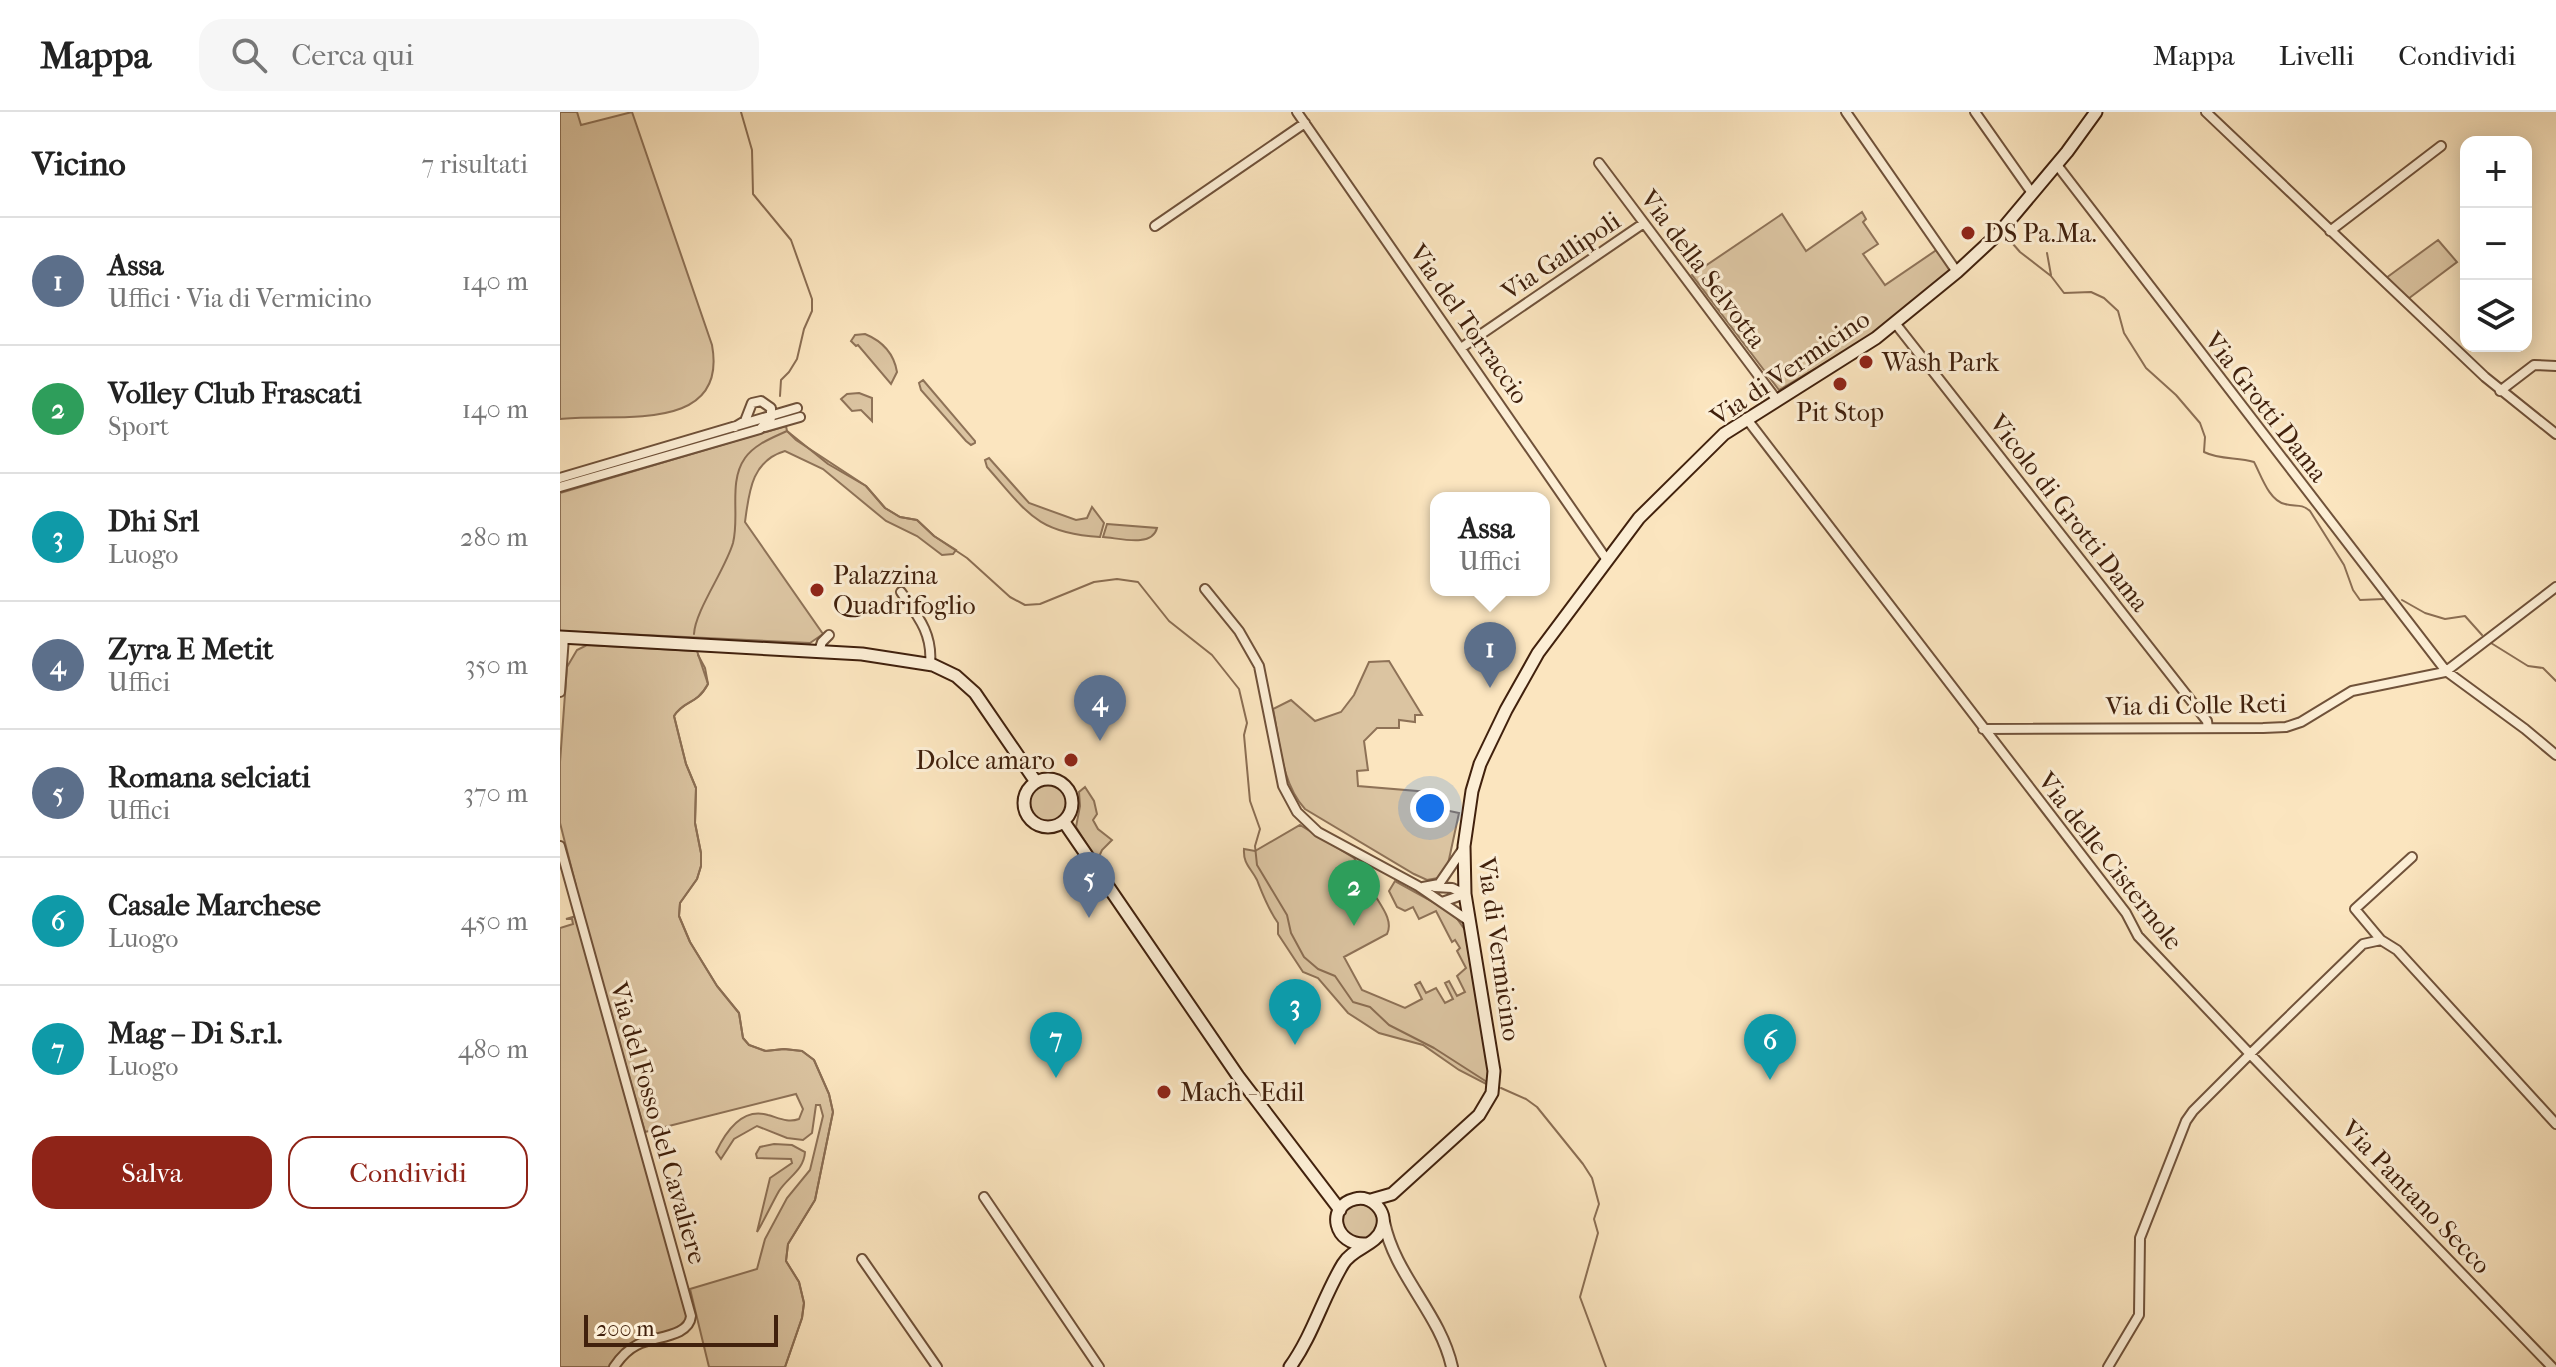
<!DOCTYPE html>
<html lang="it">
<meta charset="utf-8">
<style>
body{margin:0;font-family:"IM FELL French Canon",serif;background:#f6f6f6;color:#222}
.controls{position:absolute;right:24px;top:24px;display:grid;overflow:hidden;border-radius:16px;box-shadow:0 4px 20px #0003}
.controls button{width:72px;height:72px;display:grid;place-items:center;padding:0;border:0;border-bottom:2px solid #e0e0e0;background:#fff;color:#222;font:40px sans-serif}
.scale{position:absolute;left:24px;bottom:20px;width:194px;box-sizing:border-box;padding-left:8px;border:4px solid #41210d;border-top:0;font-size:22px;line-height:28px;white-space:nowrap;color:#41210d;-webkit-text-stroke:6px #fceed5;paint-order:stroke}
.you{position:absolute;left:870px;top:696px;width:28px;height:28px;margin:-20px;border:6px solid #fff;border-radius:50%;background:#1a73e8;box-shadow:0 0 0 12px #1a73e833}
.badge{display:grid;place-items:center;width:52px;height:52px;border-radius:50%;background:#8f2418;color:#fff;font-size:26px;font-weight:700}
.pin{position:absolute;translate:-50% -66px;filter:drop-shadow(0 2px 4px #0008)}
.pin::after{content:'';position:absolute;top:42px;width:28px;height:24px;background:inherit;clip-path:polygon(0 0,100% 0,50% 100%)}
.popup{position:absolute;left:870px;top:380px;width:120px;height:104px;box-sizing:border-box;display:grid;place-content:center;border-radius:16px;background:#fff;filter:drop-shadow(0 2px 6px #0005);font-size:26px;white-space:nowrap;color:#767676}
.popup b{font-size:30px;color:#222}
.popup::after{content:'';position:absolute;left:50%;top:100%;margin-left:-16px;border:16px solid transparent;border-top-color:#fff}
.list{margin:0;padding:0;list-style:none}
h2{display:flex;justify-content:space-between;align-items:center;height:104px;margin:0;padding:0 32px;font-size:34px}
h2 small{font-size:26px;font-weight:400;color:#767676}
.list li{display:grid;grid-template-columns:52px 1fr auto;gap:24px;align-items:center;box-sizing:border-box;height:128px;padding:0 32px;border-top:2px solid #e0e0e0}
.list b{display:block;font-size:30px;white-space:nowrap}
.list p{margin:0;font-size:26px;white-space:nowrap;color:#767676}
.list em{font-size:26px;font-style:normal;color:#767676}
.actions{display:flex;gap:16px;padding:24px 32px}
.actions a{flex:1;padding:18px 0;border:2px solid #8f2418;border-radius:24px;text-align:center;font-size:28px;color:#8f2418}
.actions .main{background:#8f2418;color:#fff}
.icon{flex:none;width:44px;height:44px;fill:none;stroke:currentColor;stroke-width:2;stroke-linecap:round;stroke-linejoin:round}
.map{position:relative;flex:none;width:1996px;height:1255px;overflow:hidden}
header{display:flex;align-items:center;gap:48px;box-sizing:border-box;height:112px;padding:0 40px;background:#fff;border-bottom:2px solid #e0e0e0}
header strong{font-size:38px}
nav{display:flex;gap:44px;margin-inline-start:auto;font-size:28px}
.search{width:560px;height:72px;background:#f6f6f6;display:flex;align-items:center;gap:20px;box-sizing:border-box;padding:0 28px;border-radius:24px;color:#767676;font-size:30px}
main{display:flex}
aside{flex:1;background:#fff}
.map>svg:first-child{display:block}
.green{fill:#dbc4a1;stroke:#8e7257;stroke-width:2}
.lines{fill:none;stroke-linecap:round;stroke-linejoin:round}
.stream{stroke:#8b6e53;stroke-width:2}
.minor-casing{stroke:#70523a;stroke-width:12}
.tertiary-casing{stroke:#70523a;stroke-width:14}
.secondary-casing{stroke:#41210d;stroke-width:15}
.minor{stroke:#fceed5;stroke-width:8}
.tertiary{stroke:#fceed5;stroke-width:10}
.secondary{stroke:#fceed5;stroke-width:11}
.poi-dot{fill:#8f2418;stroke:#fceed5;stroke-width:3}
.labels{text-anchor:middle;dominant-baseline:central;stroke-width:6;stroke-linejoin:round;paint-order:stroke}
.poi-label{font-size:26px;fill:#41210d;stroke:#fceed5;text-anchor:start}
.street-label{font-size:26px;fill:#41210d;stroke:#fceed5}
</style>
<header>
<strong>Mappa</strong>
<div class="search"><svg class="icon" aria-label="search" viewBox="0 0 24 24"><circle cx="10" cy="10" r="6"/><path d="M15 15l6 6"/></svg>Cerca qui</div>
<nav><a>Mappa</a><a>Livelli</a><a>Condividi</a></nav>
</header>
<main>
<aside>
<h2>Vicino<small>7 risultati</small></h2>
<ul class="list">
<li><span class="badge" style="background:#5c6f8a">1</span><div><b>Assa</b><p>Uffici · Via di Vermicino</p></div><em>140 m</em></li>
<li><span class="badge" style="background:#2e9e5b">2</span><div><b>Volley Club Frascati</b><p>Sport</p></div><em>140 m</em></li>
<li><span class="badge" style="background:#0f9aa8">3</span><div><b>Dhi Srl</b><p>Luogo</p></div><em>280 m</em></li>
<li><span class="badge" style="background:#5c6f8a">4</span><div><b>Zyra E Metit</b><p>Uffici</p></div><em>350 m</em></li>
<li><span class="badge" style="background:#5c6f8a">5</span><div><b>Romana selciati</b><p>Uffici</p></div><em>370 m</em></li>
<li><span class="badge" style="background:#0f9aa8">6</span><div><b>Casale Marchese</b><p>Luogo</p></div><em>450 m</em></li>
<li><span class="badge" style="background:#0f9aa8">7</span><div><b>Mag – Di S.r.l.</b><p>Luogo</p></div><em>480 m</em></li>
</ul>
<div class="actions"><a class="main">Salva</a><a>Condividi</a></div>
</aside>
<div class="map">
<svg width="1996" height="1255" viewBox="0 0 1996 1255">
<rect width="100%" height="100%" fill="#fbe5bf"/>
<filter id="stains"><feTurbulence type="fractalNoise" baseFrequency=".0025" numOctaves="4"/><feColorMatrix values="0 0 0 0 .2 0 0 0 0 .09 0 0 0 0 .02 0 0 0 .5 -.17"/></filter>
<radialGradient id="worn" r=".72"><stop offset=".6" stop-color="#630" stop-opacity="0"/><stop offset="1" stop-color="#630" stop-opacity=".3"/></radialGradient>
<path class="green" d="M 0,0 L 17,0 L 21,13 L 72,0 L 152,233 C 169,325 50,300 0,307 Z
M 1302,100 L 1306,107 L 1303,110 L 1318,132 L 1303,142 L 1325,173 L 1378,137 L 1390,159 L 1321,218 L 1219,278 L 1132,163 L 1222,102 L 1246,139 Z
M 1878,128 L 1897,150 L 1848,187 L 1826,166 Z
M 305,222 C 322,229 334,242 337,260 L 331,272 L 298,233 L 296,234 L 291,229 L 295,223 Z
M 363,268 L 415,329 L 415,331 L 411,333 L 406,329 L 361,278 L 359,271 Z
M 299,281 L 312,286 L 312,309 L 301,298 L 292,299 L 281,287 L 287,282 Z
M 226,314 L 227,319 L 236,328 L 306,374 L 325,396 L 340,405 L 357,408 L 374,424 L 396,438 L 393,442 L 382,443 L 357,424 L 326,409 L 263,357 L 225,339 C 191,349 189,381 185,410 L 263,522 L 250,531 L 0,519 L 0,381 Z
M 429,346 L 469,391 L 516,408 L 527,406 L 532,395 L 544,411 L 540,425 C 476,421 467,400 427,355 L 425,348 Z
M 547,412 L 597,416 C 592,436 559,426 543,425 Z
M 27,533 L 137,539 L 148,572 C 136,594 125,587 114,604 L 126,652 L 136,676 L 135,711 L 141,741 L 141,754 L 137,767 L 120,791 L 119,804 L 130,830 L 157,874 L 179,901 L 183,926 L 189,933 L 205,939 L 224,937 L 242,939 L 254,948 L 269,982 L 273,1000 L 255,1088 L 228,1132 L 226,1149 L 239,1170 L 244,1191 L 242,1206 L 225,1255 L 149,1255 L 130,1177 L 197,1157 L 205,1127 L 227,1086 L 250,1058 L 263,1004 L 260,993 L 256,993 L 252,1021 L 243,1028 L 227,1026 L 197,1014 L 174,1027 L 161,1047 L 156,1040 C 166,1019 182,995 208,1003 C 219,1006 228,1011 239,1007 L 243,997 L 236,982 L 85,1020 L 15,776 L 16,774 L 0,711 L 0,650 L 7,555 L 17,538 Z
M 829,549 L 862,603 L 855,603 L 855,610 L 839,608 L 839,616 L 817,616 L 804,629 L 808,658 L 797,659 L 798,674 L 881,681 L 880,697 L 899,701 L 888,752 L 878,766 L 867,768 L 854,762 L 745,697 C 721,671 720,630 713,597 L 731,588 L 755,609 L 781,600 L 794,583 L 809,550 Z
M469 690a19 19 0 1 1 38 0a19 19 0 1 1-38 0Z
M 525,675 L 534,689 L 537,702 L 533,708 L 538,717 L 552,728 L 542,738 L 537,749 L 516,715 L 520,694 L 519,680 Z
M 740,713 L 794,746 L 811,774 L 804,779 L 806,783 L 813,780 C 820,793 834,808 827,822 L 784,845 L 802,878 L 845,896 L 862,887 L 855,873 L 860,870 L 866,881 L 876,876 L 885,891 L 893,887 L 885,871 L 889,869 L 897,884 L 905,880 L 897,864 L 906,856 L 897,839 L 900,836 L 895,828 L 892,830 L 876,799 L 859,807 L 853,795 L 845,799 L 837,795 L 829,779 L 835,769 L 893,801 L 905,818 L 930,944 L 928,973 L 899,958 L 863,933 L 819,921 L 788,901 L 758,866 L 743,860 L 718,822 L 718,811 C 708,797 703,783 697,768 C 691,756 683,752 684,737 L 695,739 Z
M 16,804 L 127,1205 L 127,1208 C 101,1232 72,1217 50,1255 L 0,1255 L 0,816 L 13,812 L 12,807 L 6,807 Z
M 214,1032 L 232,1033 L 245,1040 C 244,1058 228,1065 219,1079 C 211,1093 205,1107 197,1120 L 210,1066 L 232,1051 L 231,1047 L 197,1046 L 196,1042 L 200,1035 Z
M782 1109a18 18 0 1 1 36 0a18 18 0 1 1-36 0Z"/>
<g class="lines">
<path class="stream" d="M 181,0 L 192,38 L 193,82 L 231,128 L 252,187 L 252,199 L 244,217 L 237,247 L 229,260 L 221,268 L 220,284
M 1446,124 L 1460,140 L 1491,164 L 1504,181 L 1531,180 L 1544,186 L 1558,199 L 1564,221 L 1586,256 L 1616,283 L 1640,311 L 1645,325 L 1644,340 C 1660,348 1677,345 1694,350 C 1701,363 1709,389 1725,392 C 1735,395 1741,391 1750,399 L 1784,453 L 1793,478 L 1800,488 L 1824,487
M 1487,141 L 1491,163
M 1842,488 L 1865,501 L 1885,507 L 1905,504 L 1922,523
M 134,522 C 135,499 165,458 173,431 C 180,404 168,370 185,346 C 195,332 212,326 227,319 L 268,352 L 306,374 L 325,396 L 340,405 L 357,408 L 374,424 L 407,446 L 450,485 L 465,493 L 480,492 L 534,470 L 557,467 L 578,470 L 609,509 L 652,543 L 679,577 L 687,611 L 684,623 L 690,689 L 700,717 L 695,734 L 697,753 L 727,803 L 731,821 L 744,845 L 758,857 L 775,864 L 793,890 L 810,895 L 829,913 L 874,936 L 927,970
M 1931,531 L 1968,554 L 1983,556 L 1996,569
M 138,543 L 145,556 L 148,572 C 136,594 125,587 114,604 L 126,652 L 136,676 L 135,711 L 141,741 L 141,754 L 137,767 L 120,791 L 119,804 L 130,830 L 157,874 L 179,901 L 183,926 L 189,933 L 206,939 L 224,937 L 242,939 L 254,948 L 269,982 L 273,1000 L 255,1088 L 228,1132 L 226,1149 L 239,1170 L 244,1191 L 242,1206 L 225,1255
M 941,976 L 966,987 L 977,995 L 1023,1052 L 1032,1066 L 1039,1092 L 1034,1107 L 1038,1121 L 1020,1185 L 1046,1255"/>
<g class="minor-casing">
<path id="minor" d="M 737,0 L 1047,448
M 1286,0 L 1397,160
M 1415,0 L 1472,81
M 1646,0 L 1925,265 L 1996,322
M 1039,51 L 1216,287
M 1497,53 L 1886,559 L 1965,617 L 1996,643
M 595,114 L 745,11
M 1770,119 L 1881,34
M 1335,211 L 1647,609 L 1648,616
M 901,236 L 1084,111
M 1940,279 L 1974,253 L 1996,254
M 1186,306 L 1566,801 L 1578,824 L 1690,942 L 1803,832 L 1821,828 L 1837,838 L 1996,1012
M 205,315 L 240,305
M 0,366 L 237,296
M 0,375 L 200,317 L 211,306 L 211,296 L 201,289 L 192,291 L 185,309 L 175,315
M 645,477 L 679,519 L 699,554 L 723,674 L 737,700 L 758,720 L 858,774 L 909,809
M 341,480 C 357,503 373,521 370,552
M 259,539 L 262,530 L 269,523
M 0,580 L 4,525
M 1423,617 L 1703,616 L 1726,615 L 1741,610 L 1792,579 L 1885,560 L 1996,475
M 0,734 L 131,1204 C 129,1226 93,1224 77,1233 C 67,1238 60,1246 54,1255
M 863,775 L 879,772 L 903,737
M 875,775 L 892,776 L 905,782
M 882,790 L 905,782
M 1821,828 L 1795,797 L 1852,745
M 424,1085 L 539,1255
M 302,1147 L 377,1255
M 1548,1255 L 1579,1203 L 1580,1126 L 1626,1009 L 1633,999 L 1690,942 L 1992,1255"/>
</g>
<g class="tertiary-casing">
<path id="tertiary" d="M 824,1110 C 835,1164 880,1201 892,1255"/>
</g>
<g class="secondary-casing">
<path id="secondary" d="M 0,525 L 302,542 L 373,553 L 396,564 L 415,581 L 476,670
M464 691a24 24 0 1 1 48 0a24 24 0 1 1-48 0Z
M 504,710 L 678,964 L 780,1098
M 811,1088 L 832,1082 L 919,1003 L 932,981 L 934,959 L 905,782 L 904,734 L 912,679 L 920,652 L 946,598 L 978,541 L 1079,406 L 1164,322 L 1316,226 L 1397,160 L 1439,121 L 1507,40 L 1536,0
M 730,1255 C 753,1223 763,1185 783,1152 C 793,1135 817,1134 822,1116 C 828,1099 811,1083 795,1087 C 765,1094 774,1134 806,1132"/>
</g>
<use href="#minor" class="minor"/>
<use href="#tertiary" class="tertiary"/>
<use href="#secondary" class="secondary"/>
</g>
<g class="poi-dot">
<circle cx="1408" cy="121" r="8"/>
<circle cx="1306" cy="250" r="8"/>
<circle cx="1280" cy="272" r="8"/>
<circle cx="257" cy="478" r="8"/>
<circle cx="511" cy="648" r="8"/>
<circle cx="604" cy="980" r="8"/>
</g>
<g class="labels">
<g class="poi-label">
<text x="1424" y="121">DS Pa.Ma.</text>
<text x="1322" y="250">Wash Park</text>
<text x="1280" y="300" text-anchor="middle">Pit Stop</text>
<text x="273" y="463">Palazzina<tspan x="273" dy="30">Quadrifoglio</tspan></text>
<text x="495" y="648" text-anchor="end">Dolce amaro</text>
<text x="620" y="980">Mach - Edil</text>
</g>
<g class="street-label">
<text transform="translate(1001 144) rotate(-34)">Via Gallipoli</text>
<text transform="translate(1143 157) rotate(53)">Via della Selvotta</text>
<text transform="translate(909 212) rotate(55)">Via del Torraccio</text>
<text transform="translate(1230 256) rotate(-34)">Via di Vermicino</text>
<text transform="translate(1706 295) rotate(52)">Via Grotti Dama</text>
<text transform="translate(1509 401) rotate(52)">Vicolo di Grotti Dama</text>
<text transform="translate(1636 593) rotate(-1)">Via di Colle Reti</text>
<text transform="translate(1550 749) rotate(52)">Via delle Cisternole</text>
<text transform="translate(939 837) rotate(82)">Via di Vermicino</text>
<text transform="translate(98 1011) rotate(74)">Via del Fosso del Cavaliere</text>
<text transform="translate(1856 1085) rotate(46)">Via Pantano Secco</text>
</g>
</g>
<rect width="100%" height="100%" filter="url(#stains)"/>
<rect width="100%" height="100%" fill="url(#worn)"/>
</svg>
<div class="controls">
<button>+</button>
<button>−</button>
<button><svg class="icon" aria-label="layers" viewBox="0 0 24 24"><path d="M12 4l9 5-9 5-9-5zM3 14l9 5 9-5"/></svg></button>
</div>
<div class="scale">200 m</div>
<div class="you"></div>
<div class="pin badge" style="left:930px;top:576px;background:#5c6f8a">1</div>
<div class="popup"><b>Assa</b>Uffici</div>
<div class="pin badge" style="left:794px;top:814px;background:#2e9e5b">2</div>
<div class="pin badge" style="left:735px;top:933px;background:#0f9aa8">3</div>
<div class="pin badge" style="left:540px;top:629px;background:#5c6f8a">4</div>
<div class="pin badge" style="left:529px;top:806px;background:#5c6f8a">5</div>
<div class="pin badge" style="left:1210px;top:968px;background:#0f9aa8">6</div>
<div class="pin badge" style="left:496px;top:966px;background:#0f9aa8">7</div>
</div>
</main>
